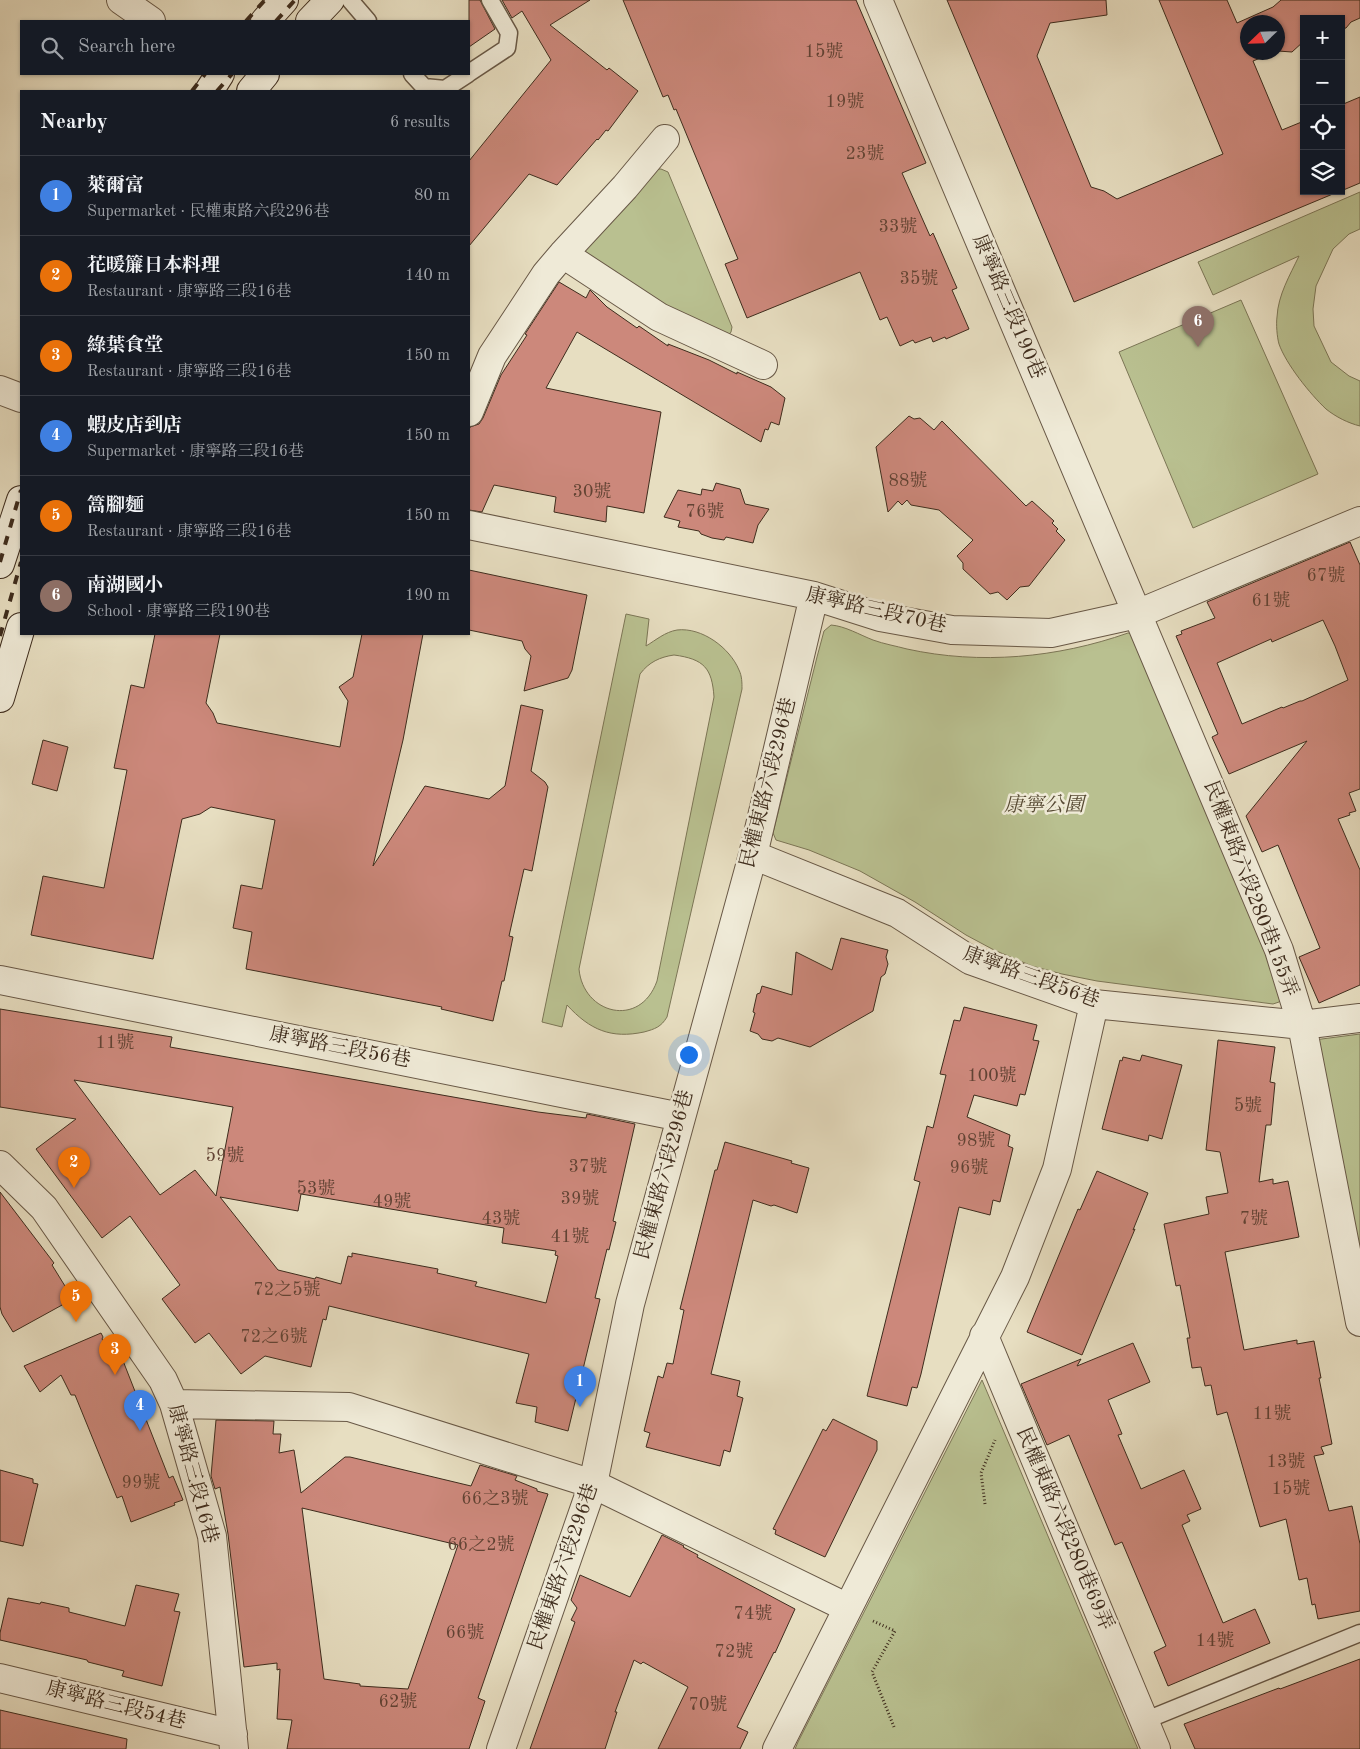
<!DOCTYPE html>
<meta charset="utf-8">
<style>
body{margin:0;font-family:"Old Standard TT","Noto Serif TC",serif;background:#242831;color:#f1f3f6}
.controls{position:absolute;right:15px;top:15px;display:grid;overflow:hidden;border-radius:0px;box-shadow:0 1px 4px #0004}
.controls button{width:45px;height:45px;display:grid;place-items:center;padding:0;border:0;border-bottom:1px solid #363941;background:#171b24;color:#f1f3f6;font:25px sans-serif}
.compass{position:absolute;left:1240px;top:15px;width:45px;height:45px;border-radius:50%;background:#171b24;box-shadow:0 1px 4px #0004;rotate:247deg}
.you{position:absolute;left:688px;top:1054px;width:18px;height:18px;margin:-12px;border:4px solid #fff;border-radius:50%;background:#1a73e8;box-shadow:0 0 0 8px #1a73e833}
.badge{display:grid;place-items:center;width:32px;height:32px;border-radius:50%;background:#c59692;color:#fff;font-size:16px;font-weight:700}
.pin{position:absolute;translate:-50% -41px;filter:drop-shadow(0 1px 2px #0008)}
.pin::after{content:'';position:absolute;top:26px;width:18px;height:15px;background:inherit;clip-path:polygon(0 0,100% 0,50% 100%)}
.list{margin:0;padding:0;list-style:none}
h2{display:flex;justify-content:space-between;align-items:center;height:65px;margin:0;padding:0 20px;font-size:21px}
h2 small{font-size:16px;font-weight:400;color:#9ea1a6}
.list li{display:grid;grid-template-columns:32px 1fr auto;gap:15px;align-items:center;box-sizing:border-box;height:80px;padding:0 20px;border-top:1px solid #363941}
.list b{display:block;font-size:19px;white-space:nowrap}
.list p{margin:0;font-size:16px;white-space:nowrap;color:#9ea1a6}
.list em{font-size:16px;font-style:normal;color:#9ea1a6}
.icon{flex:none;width:28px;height:28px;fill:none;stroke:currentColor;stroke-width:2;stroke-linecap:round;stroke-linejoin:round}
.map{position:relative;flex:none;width:1360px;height:1749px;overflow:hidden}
.search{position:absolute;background:#171b24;box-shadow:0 1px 4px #0004;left:20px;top:20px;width:450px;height:55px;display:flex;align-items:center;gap:12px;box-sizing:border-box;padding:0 18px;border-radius:0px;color:#9ea1a6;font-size:19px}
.panel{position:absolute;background:#171b24;box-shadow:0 1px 4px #0004;left:20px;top:90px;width:450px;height:545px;border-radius:0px}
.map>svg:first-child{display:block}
.green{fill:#b9c090;stroke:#7c7656;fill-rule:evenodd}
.building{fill:#cc887b;stroke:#3e2c1d;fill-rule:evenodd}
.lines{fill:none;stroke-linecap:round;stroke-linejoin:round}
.lane-casing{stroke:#685846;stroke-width:19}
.street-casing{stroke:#685846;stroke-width:30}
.secondary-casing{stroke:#3e2c1d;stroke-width:30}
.path{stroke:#3e2c1d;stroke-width:3;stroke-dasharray:1 2.5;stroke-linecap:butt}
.lane{stroke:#efead7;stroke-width:16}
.street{stroke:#efead7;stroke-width:28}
.secondary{stroke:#efead7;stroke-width:28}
.rail{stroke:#3e2c1d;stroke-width:4;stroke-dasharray:9 9;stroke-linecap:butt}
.labels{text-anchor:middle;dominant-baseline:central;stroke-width:5;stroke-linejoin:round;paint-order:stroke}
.number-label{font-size:18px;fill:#624334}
.street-label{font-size:20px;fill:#3e2c1d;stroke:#efead7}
.park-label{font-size:20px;font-style:italic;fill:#574a34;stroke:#efead7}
</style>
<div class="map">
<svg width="1360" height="1749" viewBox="0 0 1360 1749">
<rect width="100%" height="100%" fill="#e7dec1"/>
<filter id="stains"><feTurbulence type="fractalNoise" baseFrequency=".004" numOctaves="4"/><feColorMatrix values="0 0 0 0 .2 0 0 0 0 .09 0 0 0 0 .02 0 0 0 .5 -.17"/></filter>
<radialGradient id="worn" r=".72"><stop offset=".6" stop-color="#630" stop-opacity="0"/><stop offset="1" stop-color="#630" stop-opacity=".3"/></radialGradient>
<path class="green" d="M 656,169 L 661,169 L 668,172 L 732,327 L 731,332 L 728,336 L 666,309 L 583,251 Z
M 1360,192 L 1360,229 L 1349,234 L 1333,249 L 1316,286 L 1313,309 L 1314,326 L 1331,362 L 1349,376 L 1360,381 L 1360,426 C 1348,423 1336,417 1326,409 C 1310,394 1286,364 1279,344 C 1277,337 1276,324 1277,317 C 1278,295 1290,275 1299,256 L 1213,295 L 1198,262 Z
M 1241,300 L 1318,474 L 1193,528 L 1119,352 Z
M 626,614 L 649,619 L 646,646 C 656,640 665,632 677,630 C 702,627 730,648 739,670 C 742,676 742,683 742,689 L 667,1017 C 661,1027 655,1029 644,1032 C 611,1039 590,1030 567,1005 L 562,1027 L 542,1022 ZM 674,655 C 704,659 712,668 714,697 L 657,981 C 640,1029 583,1014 579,969 L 640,674 C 649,662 660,657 674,655 Z
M 831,625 C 845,626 860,635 873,640 C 884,644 896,646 907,649 C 980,665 1057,658 1128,633 L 1132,633 L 1137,638 L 1283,997 L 1279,1002 L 1273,1004 L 1097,981 L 1062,974 L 1032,966 L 994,950 L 966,935 L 915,902 L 860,871 L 809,850 L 776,840 L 773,833 L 817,657 L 824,631 Z
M 1360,1034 L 1360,1270 L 1314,1040 Z
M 982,1380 L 1138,1749 L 795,1749 L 798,1742 Z"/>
<path class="building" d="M 469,0 L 480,0 L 495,29 L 469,47 Z
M 502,0 L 590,0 L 550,25 L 607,70 L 609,68 L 638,91 L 608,131 L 606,130 L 598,140 L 597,139 L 557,185 L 529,174 L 469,246 L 469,161 L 551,60 L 522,11 L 512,18 Z
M 623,0 L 856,0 L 926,163 L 902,173 L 930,236 L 933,233 L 957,288 L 952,290 L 969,329 L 946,339 L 945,337 L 933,342 L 931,337 L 915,343 L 913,340 L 900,346 L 887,317 L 880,320 L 860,272 L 747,318 L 725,264 L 738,259 L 676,109 L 674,110 L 668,95 L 663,97 Z
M 947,0 L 1106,0 L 1107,15 L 1050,23 L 1037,56 L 1091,187 L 1104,191 L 1117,199 L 1223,154 L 1159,0 L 1227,0 L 1237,23 L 1273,7 L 1281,0 L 1360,0 L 1360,18 L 1351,22 L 1346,28 L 1341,29 L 1341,19 L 1304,19 L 1304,41 L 1292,52 L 1278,51 L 1278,22 L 1248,22 L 1248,52 L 1275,52 L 1253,61 L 1282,130 L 1304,121 L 1304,191 L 1340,191 L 1074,302 Z
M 1360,97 L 1360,183 L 1341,191 L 1341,105 Z
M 559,282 L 586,298 L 590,290 L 607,307 L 637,328 L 639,326 L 668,346 L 668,344 L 709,360 L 737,374 L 737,372 L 771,387 L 785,398 L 779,425 L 771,422 L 768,430 L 765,429 L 761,442 L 577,332 L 546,388 L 661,412 L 644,513 L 607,506 L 606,522 L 554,512 L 556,497 L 494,485 L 482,512 L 469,510 L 469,430 L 470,427 L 479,424 L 483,418 L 501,375 L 527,335 L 525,334 Z
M 909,416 L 914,419 L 920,418 L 934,430 L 942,421 L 1026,506 L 1032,501 L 1054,521 L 1052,523 L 1058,529 L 1056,531 L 1065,540 L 1029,586 L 1020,587 L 1007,600 L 998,592 L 990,594 L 963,569 L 963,563 L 957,556 L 973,540 L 939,510 L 911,505 L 907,500 L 902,505 L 898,501 L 888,512 L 876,447 Z
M 716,483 L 740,489 L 745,504 L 769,509 L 758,525 L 753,543 L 726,537 L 724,540 L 712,538 L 701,534 L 699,531 L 678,527 L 680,521 L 664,517 L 678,490 L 701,495 L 702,489 L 713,491 Z
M 1350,542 L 1360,565 L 1360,789 L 1349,793 L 1356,811 L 1349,813 L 1350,815 L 1338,819 L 1360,870 L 1360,985 L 1319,1003 L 1299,957 L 1320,948 L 1278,845 L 1262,852 L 1246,816 L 1307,741 L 1229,774 L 1212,737 L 1218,734 L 1176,636 L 1182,634 L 1181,631 L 1215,618 L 1207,602 ZM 1323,620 L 1335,646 L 1348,680 L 1302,701 L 1300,701 L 1283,708 L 1282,707 L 1242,724 L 1217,663 L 1271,639 L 1272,642 Z
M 469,570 L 587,595 L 572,670 L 568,678 L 524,691 L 531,656 L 525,649 L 522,641 L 469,630 Z
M 155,634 L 220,634 L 206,703 L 213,713 L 217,723 L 340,747 L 348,701 L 339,687 L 353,677 L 362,634 L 423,634 L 403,740 L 373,866 L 425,786 L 489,799 L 505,786 L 521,705 L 543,710 L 531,771 L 545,782 L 548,787 L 532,871 L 524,869 L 509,936 L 513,937 L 504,981 L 502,981 L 493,1021 L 441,1009 L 442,1007 L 246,969 L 252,932 L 233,928 L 241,885 L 262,889 L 275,820 L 211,807 L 200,814 L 182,819 L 153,959 L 31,935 L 43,876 L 104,888 L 127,770 L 114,768 L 131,685 L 144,688 Z
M 43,740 L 68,747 L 57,791 L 32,784 Z
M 841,938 L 888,950 L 886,957 L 888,964 L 885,974 L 881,977 L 873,1011 L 810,1047 L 778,1038 L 772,1041 L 762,1039 L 758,1034 L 750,1031 L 755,1013 L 753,1012 L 757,994 L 760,993 L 762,986 L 792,995 L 796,952 L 832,970 Z
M 964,1007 L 1037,1025 L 1033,1040 L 1039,1041 L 1025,1095 L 1020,1094 L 1017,1106 L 974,1095 L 967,1117 L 1010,1135 L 1008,1146 L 1013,1148 L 1000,1202 L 993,1200 L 990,1215 L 959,1207 L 921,1374 L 917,1388 L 912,1387 L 907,1406 L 867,1396 L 920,1182 L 914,1180 L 927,1126 L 933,1128 L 946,1075 L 940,1074 L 954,1020 L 960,1021 Z
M 0,1009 L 172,1037 L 170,1047 L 538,1112 L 586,1118 L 587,1114 L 635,1124 L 613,1221 L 616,1222 L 609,1250 L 607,1249 L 595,1298 L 600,1299 L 568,1431 L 535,1422 L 537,1407 L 516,1403 L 529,1354 L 329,1306 L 326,1320 L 323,1319 L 311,1367 L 265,1356 L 241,1374 L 209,1333 L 195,1343 L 162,1299 L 180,1285 L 130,1216 L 102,1238 L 36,1149 L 76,1119 L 0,1107 ZM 74,1080 L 233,1107 L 216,1196 L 195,1170 L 160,1195 ZM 301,1194 L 504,1228 L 502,1243 L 556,1251 L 555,1255 L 558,1256 L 546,1303 L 475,1286 L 477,1282 L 437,1273 L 438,1269 L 352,1253 L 352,1257 L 348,1256 L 341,1284 L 316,1277 L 315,1279 L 278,1270 L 220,1197 L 298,1211 Z
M 1218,1040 L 1275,1047 L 1270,1082 L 1275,1083 L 1271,1125 L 1266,1125 L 1259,1182 L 1273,1179 L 1273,1184 L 1288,1181 L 1299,1237 L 1225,1252 L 1244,1350 L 1297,1340 L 1297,1344 L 1314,1341 L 1321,1378 L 1319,1378 L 1332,1444 L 1321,1447 L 1324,1454 L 1314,1456 L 1329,1511 L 1352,1506 L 1360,1544 L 1360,1611 L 1318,1619 L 1315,1604 L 1312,1605 L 1307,1578 L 1299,1580 L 1286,1519 L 1260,1527 L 1227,1412 L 1217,1415 L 1211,1385 L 1205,1386 L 1201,1367 L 1192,1368 L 1187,1338 L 1190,1338 L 1180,1285 L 1176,1286 L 1164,1224 L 1209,1214 L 1206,1197 L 1228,1193 L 1220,1152 L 1206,1150 Z
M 1142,1055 L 1182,1065 L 1162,1139 L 1149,1135 L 1148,1141 L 1102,1129 L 1120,1060 L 1122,1061 L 1123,1057 L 1140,1061 Z
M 725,1142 L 792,1161 L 791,1163 L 809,1168 L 797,1213 L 774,1205 L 771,1206 L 753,1200 L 711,1374 L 740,1381 L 737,1396 L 743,1398 L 730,1452 L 724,1450 L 720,1466 L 646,1447 L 650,1433 L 644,1431 L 658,1376 L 663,1378 L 667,1363 L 673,1364 L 684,1310 L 680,1309 L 715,1170 L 717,1170 Z
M 1097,1171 L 1148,1193 L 1133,1230 L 1135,1229 L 1082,1355 L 1027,1332 L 1078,1209 L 1080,1210 Z
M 0,1192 L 54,1263 L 52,1265 L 73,1299 L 13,1332 L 2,1314 L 0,1307 Z
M 101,1333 L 103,1337 L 102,1339 L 111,1352 L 118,1348 L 169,1478 L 173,1476 L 183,1500 L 174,1503 L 175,1505 L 131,1522 L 122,1496 L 117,1498 L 75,1395 L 71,1395 L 61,1375 L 40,1392 L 24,1366 Z
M 1133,1343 L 1150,1382 L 1108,1400 L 1122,1434 L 1118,1435 L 1141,1489 L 1184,1470 L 1201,1509 L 1187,1515 L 1190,1521 L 1182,1525 L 1223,1623 L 1255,1609 L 1270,1643 L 1168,1686 L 1154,1652 L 1166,1646 L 1122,1542 L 1115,1545 L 1069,1435 L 1047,1445 L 1021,1384 L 1081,1359 L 1077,1366 Z
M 833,1419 L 877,1441 L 877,1450 L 825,1557 L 775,1534 L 776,1530 L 773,1529 L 823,1429 L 826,1431 Z
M 216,1420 L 274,1421 L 273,1434 L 281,1434 L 279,1453 L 294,1450 L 301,1493 L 345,1457 L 350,1457 L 471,1486 L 480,1465 L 517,1476 L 515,1480 L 537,1489 L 537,1491 L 548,1494 L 478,1698 L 485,1701 L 469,1749 L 287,1749 L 292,1720 L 277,1719 L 280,1669 L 277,1670 L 277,1663 L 244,1667 L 228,1534 L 220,1487 L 215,1489 L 211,1476 ZM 302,1508 L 458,1545 L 408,1689 L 360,1686 L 360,1684 L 324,1679 Z
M 0,1470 L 33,1479 L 33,1483 L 38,1484 L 23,1546 L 0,1541 Z
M 662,1535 L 684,1546 L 683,1547 L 698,1555 L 697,1557 L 795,1609 L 775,1653 L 774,1652 L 737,1727 L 748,1732 L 740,1749 L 658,1749 L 688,1687 L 643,1662 L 641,1664 L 634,1660 L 615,1712 L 617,1712 L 605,1749 L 530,1749 L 575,1622 L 571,1620 L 577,1608 L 571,1600 L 580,1575 L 630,1597 Z
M 136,1585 L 179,1594 L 174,1611 L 180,1612 L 162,1686 L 122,1676 L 124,1671 L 88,1662 L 87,1660 L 0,1640 L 0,1633 L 8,1598 L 40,1604 L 41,1602 L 69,1608 L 69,1612 L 125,1626 Z
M 1360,1659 L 1360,1749 L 1195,1749 L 1184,1724 L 1279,1688 L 1280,1689 Z
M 0,1710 L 127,1739 L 126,1749 L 0,1749 Z"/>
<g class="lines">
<g class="lane-casing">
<path id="lane" d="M 350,0 L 368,21
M 469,73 L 507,48 L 509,33 L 490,0
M 412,74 L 424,87 L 445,89 L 468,74
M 1144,1721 L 1360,1633"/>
</g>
<g class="street-casing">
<path id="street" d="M 121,0 L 151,21
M 878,0 L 1279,950 L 1302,1025 L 1360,1322
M 563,254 L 659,317 L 763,365
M 0,390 L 21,398
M 469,412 L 492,356 L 546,274 L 563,254 L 625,187 L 665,139
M 469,525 L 814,596 L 880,617 L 952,630 L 1051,633 L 1137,614 L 1360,521
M 753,855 L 897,913 L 970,960 L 1094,1004 L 1302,1025 L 1360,1018
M 0,980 L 681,1117
M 0,1165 L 44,1208 L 163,1380 L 174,1404 L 212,1536 L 234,1749
M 984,1336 L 1156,1749
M 174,1404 L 349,1407 L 593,1484 L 848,1608
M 0,1678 L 233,1734
M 501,1749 L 593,1484 L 630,1304 L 753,855 L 814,596
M 777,1749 L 1015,1277 L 1057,1169 L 1094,1004"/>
</g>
<g class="secondary-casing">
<path id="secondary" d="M 265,21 L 284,0
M 310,21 L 330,0
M 209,91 L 220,74
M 251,91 L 265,74
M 0,564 L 21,500
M 0,698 L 21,627"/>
</g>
<path class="path" d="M 985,1504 L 981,1473 L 995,1440
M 873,1621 L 895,1631 L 872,1672 L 894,1727"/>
<use href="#lane" class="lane"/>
<use href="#street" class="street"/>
<use href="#secondary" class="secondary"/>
<path class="rail" d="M 246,21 L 265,0
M 276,21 L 295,0
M 192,91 L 205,74
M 217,91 L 232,74
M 0,562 L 21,490
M 0,636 L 21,562"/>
</g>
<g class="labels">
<g class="number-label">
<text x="824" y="52">15號</text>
<text x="845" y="102">19號</text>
<text x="865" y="154">23號</text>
<text x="898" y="227">33號</text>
<text x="919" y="279">35號</text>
<text x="908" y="481">88號</text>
<text x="592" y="492">30號</text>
<text x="705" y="512">76號</text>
<text x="1326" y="576">67號</text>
<text x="1271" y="601">61號</text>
<text x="115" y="1043">11號</text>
<text x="992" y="1076">100號</text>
<text x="1248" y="1106">5號</text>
<text x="976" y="1141">98號</text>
<text x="225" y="1156">59號</text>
<text x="588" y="1167">37號</text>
<text x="969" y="1168">96號</text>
<text x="316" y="1189">53號</text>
<text x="580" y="1199">39號</text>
<text x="392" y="1202">49號</text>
<text x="501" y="1219">43號</text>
<text x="1254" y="1219">7號</text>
<text x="570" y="1237">41號</text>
<text x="287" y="1290">72之5號</text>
<text x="274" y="1337">72之6號</text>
<text x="1272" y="1414">11號</text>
<text x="1286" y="1462">13號</text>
<text x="141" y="1483">99號</text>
<text x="1291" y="1489">15號</text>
<text x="495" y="1499">66之3號</text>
<text x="481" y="1545">66之2號</text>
<text x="753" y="1614">74號</text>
<text x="465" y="1633">66號</text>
<text x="1215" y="1641">14號</text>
<text x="734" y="1652">72號</text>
<text x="398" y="1702">62號</text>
<text x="708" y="1705">70號</text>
</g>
<g class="street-label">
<text transform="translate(1008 307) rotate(67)">康寧路三段190巷</text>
<text transform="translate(876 611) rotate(13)">康寧路三段70巷</text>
<text transform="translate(769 783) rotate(-76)">民權東路六段296巷</text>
<text transform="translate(1250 889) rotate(69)">民權東路六段280巷155弄</text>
<text transform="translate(1031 978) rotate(20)">康寧路三段56巷</text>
<text transform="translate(340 1048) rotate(11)">康寧路三段56巷</text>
<text transform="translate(665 1175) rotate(-75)">民權東路六段296巷</text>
<text transform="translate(192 1474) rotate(75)">康寧路三段16巷</text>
<text transform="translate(1064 1529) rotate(67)">民權東路六段280巷69弄</text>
<text transform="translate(564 1567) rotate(-71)">民權東路六段296巷</text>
<text transform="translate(116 1706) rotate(14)">康寧路三段54巷</text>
</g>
<g class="park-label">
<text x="1044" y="806">康寧公園</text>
</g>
</g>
<rect width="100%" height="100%" filter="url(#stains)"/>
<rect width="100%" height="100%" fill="url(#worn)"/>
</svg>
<div class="controls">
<button>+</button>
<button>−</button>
<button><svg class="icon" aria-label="locate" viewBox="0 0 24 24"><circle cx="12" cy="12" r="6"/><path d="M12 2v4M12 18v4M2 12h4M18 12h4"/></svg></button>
<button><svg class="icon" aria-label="layers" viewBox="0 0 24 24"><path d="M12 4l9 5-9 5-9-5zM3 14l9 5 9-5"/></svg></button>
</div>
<svg class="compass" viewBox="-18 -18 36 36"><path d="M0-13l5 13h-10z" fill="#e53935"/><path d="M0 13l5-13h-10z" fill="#9ea1a6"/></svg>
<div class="you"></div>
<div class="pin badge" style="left:580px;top:1407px;background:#3f7fe0">1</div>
<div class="pin badge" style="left:74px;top:1188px;background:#e8710a">2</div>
<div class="pin badge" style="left:115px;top:1375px;background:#e8710a">3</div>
<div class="pin badge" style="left:140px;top:1431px;background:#3f7fe0">4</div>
<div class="pin badge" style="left:76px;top:1322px;background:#e8710a">5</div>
<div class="pin badge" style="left:1198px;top:347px;background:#8d6e63">6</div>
<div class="search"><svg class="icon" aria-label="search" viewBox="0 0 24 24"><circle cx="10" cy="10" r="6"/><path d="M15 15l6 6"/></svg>Search here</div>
<section class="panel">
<h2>Nearby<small>6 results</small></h2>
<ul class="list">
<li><span class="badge" style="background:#3f7fe0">1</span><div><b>萊爾富</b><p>Supermarket · 民權東路六段296巷</p></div><em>80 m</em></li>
<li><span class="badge" style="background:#e8710a">2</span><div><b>花暖簾日本料理</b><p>Restaurant · 康寧路三段16巷</p></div><em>140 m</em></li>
<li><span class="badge" style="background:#e8710a">3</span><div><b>綠葉食堂</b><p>Restaurant · 康寧路三段16巷</p></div><em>150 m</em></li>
<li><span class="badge" style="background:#3f7fe0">4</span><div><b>蝦皮店到店</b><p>Supermarket · 康寧路三段16巷</p></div><em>150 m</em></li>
<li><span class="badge" style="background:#e8710a">5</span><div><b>篙腳麵</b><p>Restaurant · 康寧路三段16巷</p></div><em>150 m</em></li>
<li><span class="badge" style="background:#8d6e63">6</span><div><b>南湖國小</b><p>School · 康寧路三段190巷</p></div><em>190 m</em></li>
</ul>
</section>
</div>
